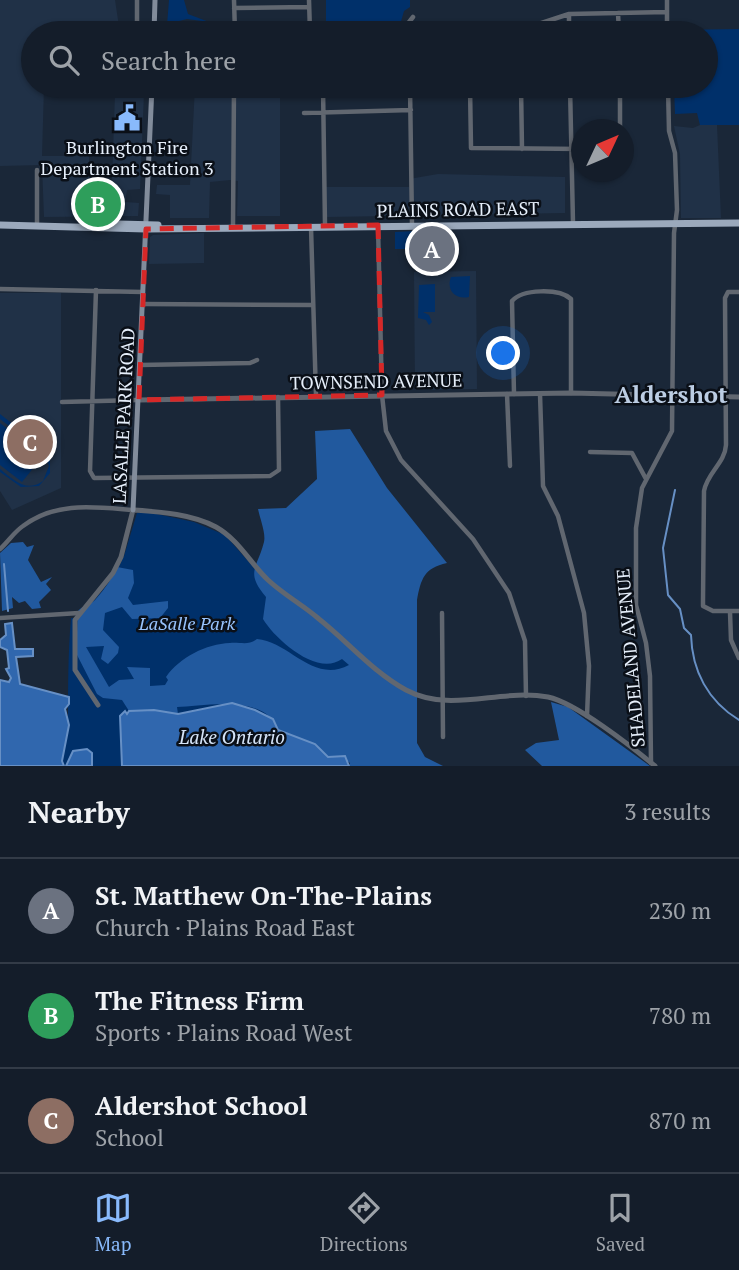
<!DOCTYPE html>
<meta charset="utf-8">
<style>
body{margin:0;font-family:"PT Serif",serif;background:#1d2632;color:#f1f3f6}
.compass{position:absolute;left:571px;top:119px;width:63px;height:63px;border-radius:50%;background:#141d2a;box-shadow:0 2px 5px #0004;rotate:46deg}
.you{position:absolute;left:504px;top:354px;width:24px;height:24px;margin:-18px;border:5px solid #fff;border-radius:50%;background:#1a73e8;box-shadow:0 0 0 10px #1a73e833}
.badge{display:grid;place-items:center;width:46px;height:46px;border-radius:50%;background:#89bafc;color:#fff;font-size:23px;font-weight:700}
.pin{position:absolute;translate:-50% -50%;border:4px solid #fff;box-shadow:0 2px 7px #0006}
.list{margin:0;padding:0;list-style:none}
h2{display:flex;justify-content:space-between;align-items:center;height:91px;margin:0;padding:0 28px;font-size:30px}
h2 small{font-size:23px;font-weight:400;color:#9da2a8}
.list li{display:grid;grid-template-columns:46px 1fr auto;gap:21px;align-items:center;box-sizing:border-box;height:105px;padding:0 28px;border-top:2px solid #333b47}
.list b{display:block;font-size:26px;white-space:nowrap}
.list p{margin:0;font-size:23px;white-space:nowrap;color:#9da2a8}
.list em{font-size:23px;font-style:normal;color:#9da2a8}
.icon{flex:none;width:38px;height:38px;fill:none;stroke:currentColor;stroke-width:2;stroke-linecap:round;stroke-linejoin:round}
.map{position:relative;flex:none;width:739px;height:766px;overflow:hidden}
.search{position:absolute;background:#141d2a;box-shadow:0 2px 5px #0004;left:21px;right:21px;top:21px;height:77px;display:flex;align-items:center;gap:18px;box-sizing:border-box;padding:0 24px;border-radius:38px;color:#9da2a8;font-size:26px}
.sheet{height:406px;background:#141d2a}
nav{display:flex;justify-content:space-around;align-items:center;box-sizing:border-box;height:98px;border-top:2px solid #333b47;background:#141d2a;font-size:19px;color:#9da2a8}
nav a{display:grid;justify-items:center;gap:4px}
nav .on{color:#89bafc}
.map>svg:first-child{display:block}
.built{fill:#203147}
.green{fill:#00306a}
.forest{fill:#21599e}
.water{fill:#3067ae;stroke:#6790c5;stroke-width:2}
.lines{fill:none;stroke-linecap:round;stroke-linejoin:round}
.stream{stroke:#6790c5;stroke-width:2}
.minor{stroke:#616770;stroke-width:4.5}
.tertiary{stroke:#616770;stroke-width:5}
.secondary{stroke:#828c9b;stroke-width:5}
.primary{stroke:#9ba9bc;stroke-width:7}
.marked{fill:none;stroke:#d62828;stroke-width:5;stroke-dasharray:14 9;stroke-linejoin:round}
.labels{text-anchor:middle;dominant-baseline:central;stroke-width:5;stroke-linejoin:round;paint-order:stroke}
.poi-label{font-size:18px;fill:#e6effb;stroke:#0a0f17}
.street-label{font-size:18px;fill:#e6effb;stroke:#0a0f17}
.park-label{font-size:18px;font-style:italic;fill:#98c3fd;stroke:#0a0f17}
.water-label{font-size:19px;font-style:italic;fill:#d6e5f9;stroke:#0a0f17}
.district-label{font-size:24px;font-weight:bold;fill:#bccde3;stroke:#0a0f17}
</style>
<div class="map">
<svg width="739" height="766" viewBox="0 0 739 766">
<rect width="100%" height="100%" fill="#1a2738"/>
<path class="built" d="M 0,0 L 115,0 L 120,33 L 33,33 L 33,86 L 44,86 L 42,156 L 89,156 L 89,183 L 112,183 L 115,93 L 144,93 L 140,189 L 127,190 L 125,202 L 139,203 L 138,216 L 44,217 L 42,165 L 0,166 Z
M 195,86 L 280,86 L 280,216 L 237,216 L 238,181 L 230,180 L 210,182 L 209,218 L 170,218 L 170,195 L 156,194 L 157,185 L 190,185 Z
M 700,125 L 717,125 L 721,218 L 681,218 L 680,154 L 674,126 L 693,128 Z
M 438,174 L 565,177 L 565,213 L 327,217 L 326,187 L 409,187 L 409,179 Z
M 204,233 L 204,263 L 149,264 L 150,237 L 153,235 Z
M 476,271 L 477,389 L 415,390 L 414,272 Z
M 0,293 L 61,293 L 61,488 L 12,510 L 0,491 Z"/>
<path class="green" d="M 169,0 L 184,0 L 188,14 L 209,22 L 187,19 L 175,22 L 175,27 L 167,25 Z
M 326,0 L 410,0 L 410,7 L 404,11 L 400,25 L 370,29 L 326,26 Z
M 739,29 L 739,125 L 700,125 L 697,113 L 675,114 L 674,86 L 706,86 L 706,33 L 673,33 L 673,30 Z
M 415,231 L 413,249 L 395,249 L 395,232 Z
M 470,276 L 469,297 C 455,300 446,290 451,277 Z
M 435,284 L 435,312 L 423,312 L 429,315 L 432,322 L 429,325 L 426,320 L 418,318 L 419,285 Z
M 0,414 L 50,453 L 50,473 L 39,486 L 21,487 L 0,472 L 0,469 C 14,480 26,493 43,481 L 49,466 L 43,452 L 0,419 Z
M 0,423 L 43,456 L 22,482 L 0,465 Z
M 137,513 L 152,513 L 194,522 L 225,535 L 256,570 L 388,681 L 349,766 L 350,763 L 292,736 L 202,708 L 188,714 L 122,715 L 122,766 L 92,766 L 92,753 L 72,754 L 68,765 L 63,766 C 61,752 68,735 68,722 C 68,689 68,653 71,618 L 79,618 L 113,578 L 124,556 Z"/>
<path class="forest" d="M 350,429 L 387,488 L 447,563 C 424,568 421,579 417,600 L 417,743 L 425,757 L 443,766 L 349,766 L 350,763 L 341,756 L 328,757 L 315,744 L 278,730 C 276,727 276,724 273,721 C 256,696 201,706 177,707 L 178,714 L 129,711 L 122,700 L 103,698 L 97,694 L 76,653 L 78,611 C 83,605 92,604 96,599 C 105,589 112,578 117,567 L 133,570 L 134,583 L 128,598 L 133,605 L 168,601 L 168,608 L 160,618 L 132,619 L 122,607 L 105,613 L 103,630 L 119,647 L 118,653 L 108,664 L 101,659 L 104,646 L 86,647 L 109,687 L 119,680 L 134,679 L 127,667 L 150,668 L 150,686 L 165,685 L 168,680 L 166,677 C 180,657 206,644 230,643 C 241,642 248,646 257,639 C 290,642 313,684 349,665 L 342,659 C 317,677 275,639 263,619 L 266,597 C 245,572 257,569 264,542 C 266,533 260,519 258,509 L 286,508 L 317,479 L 315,431 Z
M 23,542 L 27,547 L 34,545 L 28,560 L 41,582 L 52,577 L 46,584 L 51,590 L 39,602 L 41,608 L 32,609 L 25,601 L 19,603 L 12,597 L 13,608 L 2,611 L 0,553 L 11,543 Z
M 551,702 L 568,707 L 650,766 L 542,766 L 525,750 L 536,743 L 559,740 Z"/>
<path class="water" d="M 12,623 L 15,649 L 33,649 L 33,656 L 16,657 L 20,684 L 69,697 L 69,704 L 65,709 L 69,725 L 62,761 L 64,766 L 0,766 L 0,680 L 9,682 L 11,678 L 6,669 L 9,668 L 7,650 L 0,647 L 0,640 L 6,635 L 5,624 Z
M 232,703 L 255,710 L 273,719 L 278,730 L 315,744 L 328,757 L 345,756 L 349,766 L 122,766 L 120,716 L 125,711 L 127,714 L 129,711 L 154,710 L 178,714 Z
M 87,749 L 92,753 L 92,766 L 66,766 L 73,751 Z"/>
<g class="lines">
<path class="stream" d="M 675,490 L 663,548 L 668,595 L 680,609 L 684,628 L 691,635 C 692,671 708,701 739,720
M 4,564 L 8,611"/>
<path class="minor" d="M 137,0 L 137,25 L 142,31 L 170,33
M 234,0 L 235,33
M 309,0 L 310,32
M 667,0 L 667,33
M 234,8 L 309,7
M 618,13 L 619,33
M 569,14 L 569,33
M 250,33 L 383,32 L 406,26 L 413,17
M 511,33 L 569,14 L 667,12
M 323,86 L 325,226
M 410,86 L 412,225
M 470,86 L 471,148 L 582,149
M 521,86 L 522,149
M 570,86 L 573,223
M 620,94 L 668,93
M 304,113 L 411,110
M 620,130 L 620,86
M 37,170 L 37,226
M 233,226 L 234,86
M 378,226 L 382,395 L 386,431 L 401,460 L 473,539 L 509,593 L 525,641 L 526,696
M 311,227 L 316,396
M 0,289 L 143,292
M 96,290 L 90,471 L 94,478 L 270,476 L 279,470 L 278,397
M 739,292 L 728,292 L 725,298 L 726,445 C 725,463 707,473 704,491 L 703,601 L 703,606 L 713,611 L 739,611
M 143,304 L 312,305
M 140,365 L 250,363 L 257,360
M 507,394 L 510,466
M 514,394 L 512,301 C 522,289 559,288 571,299 L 571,393
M 540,394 L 543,486 L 558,516 L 584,613 L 589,666 L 587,716
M 62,402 L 138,400
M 590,452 L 632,453 L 646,479
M 0,549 C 8,542 14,532 23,526 C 56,501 95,507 133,510
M 730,612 L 731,640 L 739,658
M 442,613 L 443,737
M 0,618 L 79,613
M 651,763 L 650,676 L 646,643 L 636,605 L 636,528 L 642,488 L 672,431 L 674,233 L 677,210 L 675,153 L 669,131 L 668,86"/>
<path class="tertiary" d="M 139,400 L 571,393 L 739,397
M 98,705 L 75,670 L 75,620 L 113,573 L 121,557 L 133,510 C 161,512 192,514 216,527 C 239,540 250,563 268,580 C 284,595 303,605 319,619 C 348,642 373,672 406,690 C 451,714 500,688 548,697 C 576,703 631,746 655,766"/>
<path class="secondary" d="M 154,33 L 155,0
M 133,510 L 152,86"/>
<path class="primary" d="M 0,225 L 146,229 L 739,223
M 114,227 L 118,224 L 158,225"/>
</g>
<path class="marked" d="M 378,225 L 382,395 L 139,400 L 146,229 Z"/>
<defs>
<g id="civic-bare" transform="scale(2.1)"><path d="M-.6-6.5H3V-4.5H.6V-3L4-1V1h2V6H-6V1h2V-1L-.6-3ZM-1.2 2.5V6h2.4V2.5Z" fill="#89bafc" stroke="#0a0f17" stroke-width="2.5" paint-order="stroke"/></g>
</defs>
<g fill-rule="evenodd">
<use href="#civic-bare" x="127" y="118"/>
</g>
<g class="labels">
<g class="poi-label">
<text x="127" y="147">Burlington Fire<tspan x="127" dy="21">Department Station 3</tspan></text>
</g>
<g class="street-label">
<text transform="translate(458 209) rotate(-1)">PLAINS ROAD EAST</text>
<text transform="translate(376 381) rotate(-1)">TOWNSEND AVENUE</text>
<text transform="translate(123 416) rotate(-87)">LASALLE PARK ROAD</text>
<text transform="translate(630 658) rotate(-95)">SHADELAND AVENUE</text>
</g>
<g class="park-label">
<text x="187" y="623">LaSalle Park</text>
</g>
<g class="water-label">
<text x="232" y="736">Lake Ontario</text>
</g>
<g class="district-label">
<text x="671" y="394">Aldershot</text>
</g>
</g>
</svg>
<svg class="compass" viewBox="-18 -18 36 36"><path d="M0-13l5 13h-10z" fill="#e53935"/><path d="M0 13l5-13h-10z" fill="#9da2a8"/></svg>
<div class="you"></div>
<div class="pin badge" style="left:432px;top:249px;background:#6b7280">A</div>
<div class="pin badge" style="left:98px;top:204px;background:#2e9e5b">B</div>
<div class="pin badge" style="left:30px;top:442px;background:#8d6e63">C</div>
<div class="search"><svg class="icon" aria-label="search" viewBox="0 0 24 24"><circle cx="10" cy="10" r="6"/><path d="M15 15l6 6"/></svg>Search here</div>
</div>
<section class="sheet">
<h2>Nearby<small>3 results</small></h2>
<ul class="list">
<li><span class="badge" style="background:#6b7280">A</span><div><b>St. Matthew On-The-Plains</b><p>Church · Plains Road East</p></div><em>230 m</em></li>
<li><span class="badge" style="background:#2e9e5b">B</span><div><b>The Fitness Firm</b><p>Sports · Plains Road West</p></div><em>780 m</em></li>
<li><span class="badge" style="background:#8d6e63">C</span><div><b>Aldershot School</b><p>School</p></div><em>870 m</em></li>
</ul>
</section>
<nav>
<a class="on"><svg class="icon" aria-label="map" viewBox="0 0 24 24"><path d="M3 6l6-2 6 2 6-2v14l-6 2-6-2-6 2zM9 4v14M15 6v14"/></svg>Map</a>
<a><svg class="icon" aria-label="directions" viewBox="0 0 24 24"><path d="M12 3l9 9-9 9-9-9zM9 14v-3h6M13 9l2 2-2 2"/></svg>Directions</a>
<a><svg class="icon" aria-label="saved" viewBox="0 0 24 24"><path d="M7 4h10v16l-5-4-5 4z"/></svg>Saved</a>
</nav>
